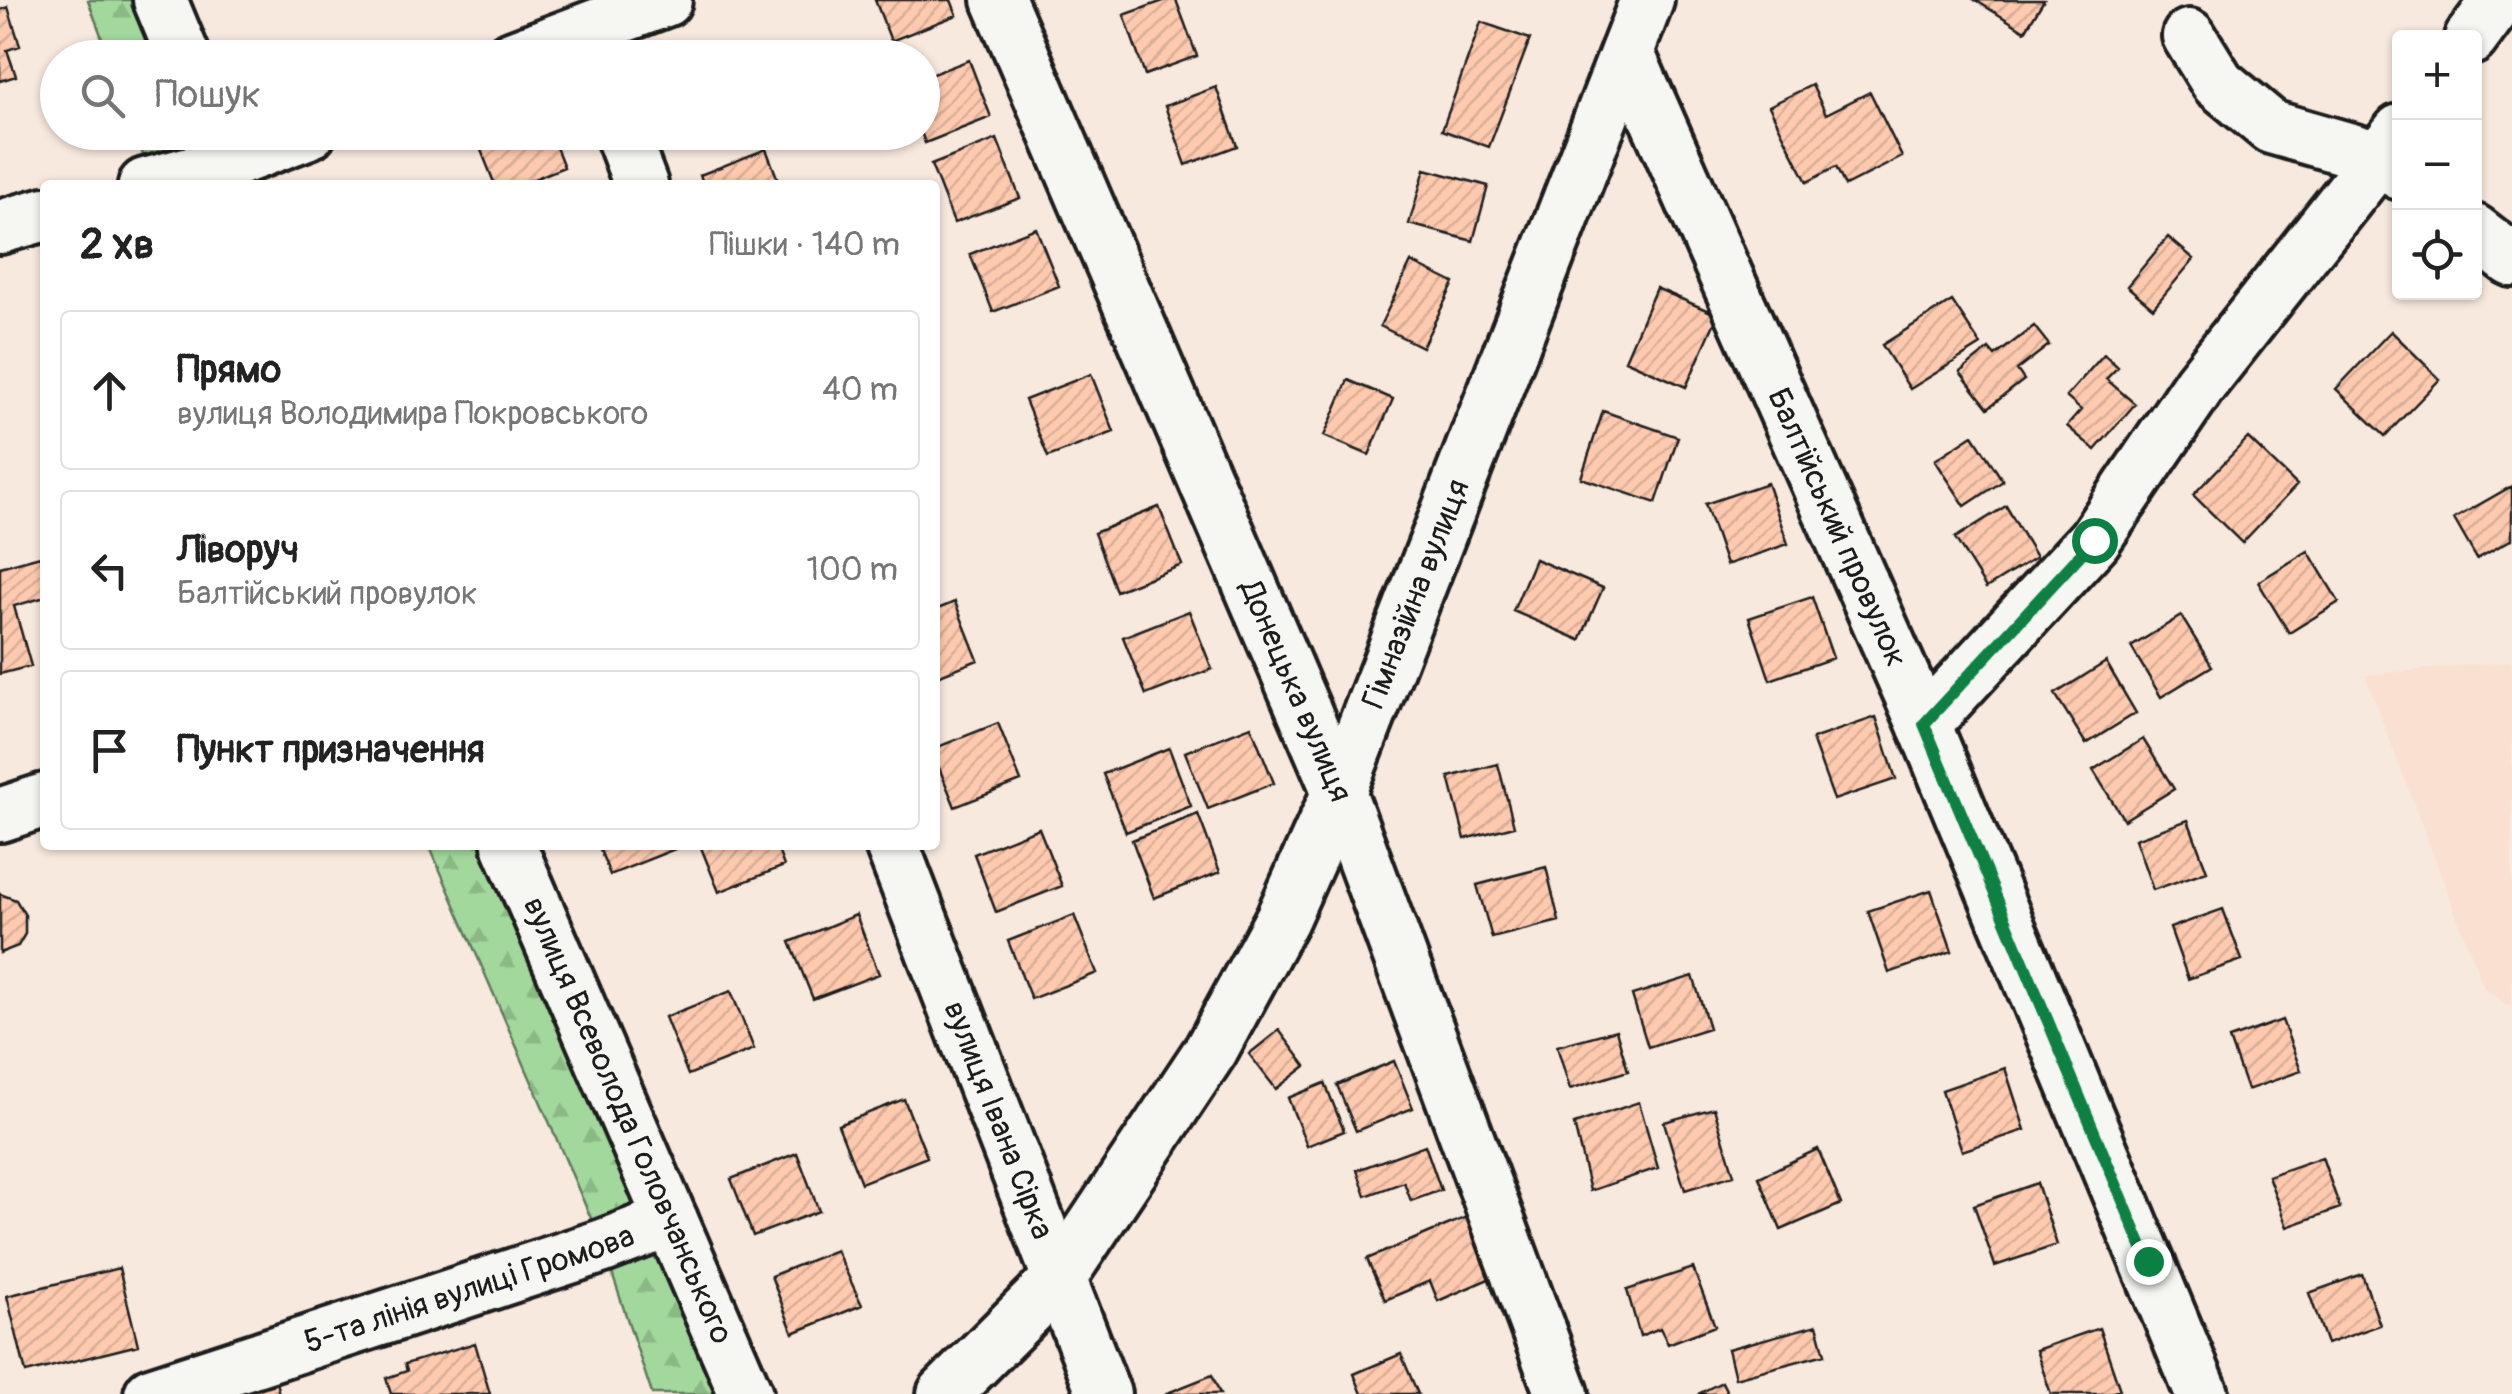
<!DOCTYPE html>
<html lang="uk">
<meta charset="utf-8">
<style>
body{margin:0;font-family:Pangolin,sans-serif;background:#f6f6f6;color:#222}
.controls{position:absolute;right:30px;top:30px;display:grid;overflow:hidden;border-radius:10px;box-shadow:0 2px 8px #0004}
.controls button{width:90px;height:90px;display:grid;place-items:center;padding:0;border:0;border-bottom:2px solid #e0e0e0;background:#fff;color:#222;font:50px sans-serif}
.stop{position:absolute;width:30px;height:30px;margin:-22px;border:8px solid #0b8043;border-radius:50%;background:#fff}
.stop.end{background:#0b8043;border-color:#fff;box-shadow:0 2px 10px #0008}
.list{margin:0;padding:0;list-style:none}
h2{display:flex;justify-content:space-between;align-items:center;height:130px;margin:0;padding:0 40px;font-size:42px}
h2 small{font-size:32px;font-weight:400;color:#767676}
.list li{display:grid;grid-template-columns:65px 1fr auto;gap:30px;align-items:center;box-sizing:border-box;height:160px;margin:0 20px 20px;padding:0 20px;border:2px solid #e0e0e0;border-radius:10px}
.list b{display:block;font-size:38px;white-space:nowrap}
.list p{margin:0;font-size:32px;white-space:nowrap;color:#767676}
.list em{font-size:32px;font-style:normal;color:#767676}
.icon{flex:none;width:55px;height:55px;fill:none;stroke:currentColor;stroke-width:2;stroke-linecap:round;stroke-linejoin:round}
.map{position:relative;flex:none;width:2512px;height:1394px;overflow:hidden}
.search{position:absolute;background:#fff;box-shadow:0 2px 8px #0004;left:40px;top:40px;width:900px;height:110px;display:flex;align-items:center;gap:25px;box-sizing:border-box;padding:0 35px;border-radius:55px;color:#767676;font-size:38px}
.panel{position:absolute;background:#fff;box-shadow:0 2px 8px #0004;left:40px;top:180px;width:900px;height:670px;border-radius:10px}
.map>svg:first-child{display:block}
.built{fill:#fae0d0}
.forest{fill:url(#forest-firs);stroke:#5f7a5c;stroke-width:2.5}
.building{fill:url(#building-hatch);stroke:#1c1c1c;stroke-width:2.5}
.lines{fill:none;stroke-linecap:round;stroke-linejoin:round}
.minor-casing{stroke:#1c1c1c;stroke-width:60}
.minor{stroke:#f6f6f2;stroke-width:52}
.route{stroke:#0b8043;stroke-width:12}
.labels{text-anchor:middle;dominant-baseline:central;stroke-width:9;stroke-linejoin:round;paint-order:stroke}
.street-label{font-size:32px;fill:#1c1c1c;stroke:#f6f6f2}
</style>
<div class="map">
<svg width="2512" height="1394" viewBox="0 0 2512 1394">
<defs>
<pattern id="forest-firs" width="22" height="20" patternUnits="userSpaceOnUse" patternTransform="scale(2.5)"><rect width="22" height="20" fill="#a2d89c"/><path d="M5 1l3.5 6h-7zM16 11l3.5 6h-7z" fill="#8bb986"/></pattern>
<pattern id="building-hatch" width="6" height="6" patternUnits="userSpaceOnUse" patternTransform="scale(2.5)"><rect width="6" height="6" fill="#fecaaf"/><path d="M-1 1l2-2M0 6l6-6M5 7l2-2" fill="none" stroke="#d9ad96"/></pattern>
</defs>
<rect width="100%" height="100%" fill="#f8e9de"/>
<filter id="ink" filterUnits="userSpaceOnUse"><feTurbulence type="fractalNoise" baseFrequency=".01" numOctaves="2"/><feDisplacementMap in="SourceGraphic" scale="20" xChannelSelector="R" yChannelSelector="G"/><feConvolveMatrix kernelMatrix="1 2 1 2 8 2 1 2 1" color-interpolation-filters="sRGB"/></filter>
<g filter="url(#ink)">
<path class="built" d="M 2512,661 L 2512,1004 L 2507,1005 L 2484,988 L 2365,675 Z"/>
<path class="forest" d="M 88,0 L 160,0 L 184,57 L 109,57 Z
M 135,133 L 215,133 L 237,185 L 154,185 Z
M 429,845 L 509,845 L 746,1394 L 652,1394 L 603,1246 Z"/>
<path class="building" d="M 875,0 L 951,0 L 957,15 L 891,41 Z
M 1166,0 L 1176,0 L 1197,56 L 1145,75 L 1124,15 Z
M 1975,0 L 2044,0 L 2025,31 Z
M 8,7 L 20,46 L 7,50 L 16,76 L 0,81 L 0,10 Z
M 1481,22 L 1530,39 L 1489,147 L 1442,130 Z
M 698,44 L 703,58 L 664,58 Z
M 969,60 L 991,117 L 925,143 L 921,132 L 922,78 Z
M 1812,85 L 1826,114 L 1870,92 L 1902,157 L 1845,186 L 1836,167 L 1807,182 L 1769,106 Z
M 1216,87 L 1237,146 L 1186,165 L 1165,106 Z
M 482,132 L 550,132 L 564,167 L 519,185 L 495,185 L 475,135 Z
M 997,139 L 1020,198 L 954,223 L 931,165 Z
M 766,149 L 780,185 L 704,185 L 700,175 Z
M 1425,169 L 1488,186 L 1473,241 L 1409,224 Z
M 1036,228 L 1059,286 L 993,312 L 970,254 Z
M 2168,237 L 2194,259 L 2153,308 L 2127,286 Z
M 1411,262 L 1454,283 L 1422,347 L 1380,326 Z
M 1656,288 L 1718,315 L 1686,387 L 1625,360 Z
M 1952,301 L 1981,345 L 1910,389 L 1882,345 Z
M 2034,326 L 2049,345 L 2017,370 L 2024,380 L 1988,408 L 1960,372 L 1989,349 L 1995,356 Z
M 2391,331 L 2440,379 L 2385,436 L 2336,389 Z
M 2104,354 L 2118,367 L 2106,379 L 2135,404 L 2095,450 L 2067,426 L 2081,410 L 2066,397 Z
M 1091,374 L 1114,432 L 1048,457 L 1025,400 Z
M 1348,380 L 1393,399 L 1369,455 L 1324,436 Z
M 1603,411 L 1678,437 L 1656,503 L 1581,478 Z
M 1973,435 L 2003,481 L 1965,506 L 1935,460 Z
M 2248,438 L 2297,485 L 2242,543 L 2193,495 Z
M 1767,483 L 1788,544 L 1726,565 L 1705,504 Z
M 2512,486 L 2512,539 L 2477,559 L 2454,519 Z
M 2006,506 L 2036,557 L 1986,588 L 1955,538 Z
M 1159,507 L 1182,565 L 1116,591 L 1094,533 Z
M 2308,551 L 2339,602 L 2289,633 L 2258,582 Z
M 40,556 L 45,572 L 45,597 L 14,606 L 31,666 L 0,674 L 0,567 Z
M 1535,559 L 1603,588 L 1580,640 L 1513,611 Z
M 1812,597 L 1833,658 L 1770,680 L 1749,618 Z
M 955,602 L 978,660 L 935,677 L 935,610 Z
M 1189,611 L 1212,669 L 1146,695 L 1123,637 Z
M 2181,616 L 2212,666 L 2161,697 L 2131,647 Z
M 2106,662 L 2136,713 L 2086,744 L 2055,694 Z
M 1876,717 L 1896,779 L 1834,800 L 1812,739 Z
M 998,723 L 1021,781 L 955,807 L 935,758 L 935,748 Z
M 1251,726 L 1274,783 L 1208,809 L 1185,752 Z
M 2143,739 L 2174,789 L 2124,820 L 2093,770 Z
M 1169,748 L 1191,806 L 1126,832 L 1103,774 Z
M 1498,764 L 1514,826 L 1465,839 L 1449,777 Z
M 1198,814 L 1220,872 L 1154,898 L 1132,840 Z
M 2188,820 L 2207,871 L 2153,890 L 2135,839 Z
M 1039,828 L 1062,886 L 996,912 L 974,854 Z
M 598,845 L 674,845 L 675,849 L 610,875 Z
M 700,845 L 776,845 L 784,866 L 719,892 Z
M 1546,867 L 1559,921 L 1492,938 L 1477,885 Z
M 1931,890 L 1952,951 L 1889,973 L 1868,911 Z
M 0,894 L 16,900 L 25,915 L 25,934 L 18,946 L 0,953 Z
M 2223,909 L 2242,960 L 2188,979 L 2170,928 Z
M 856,915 L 879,974 L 813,999 L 790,942 Z
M 1074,915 L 1097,973 L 1031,999 L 1008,941 Z
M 1693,976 L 1709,1028 L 1648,1047 L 1632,995 Z
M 731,991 L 754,1049 L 688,1075 L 665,1017 Z
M 2282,1020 L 2301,1071 L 2247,1090 L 2229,1039 Z
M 1279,1030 L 1306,1066 L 1276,1089 L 1249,1054 Z
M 1616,1030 L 1628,1071 L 1570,1089 L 1557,1046 Z
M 1394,1061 L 1413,1108 L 1356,1131 L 1337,1085 Z
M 2005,1068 L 2025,1130 L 1962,1151 L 1942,1090 Z
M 1325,1083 L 1344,1131 L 1307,1146 L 1288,1098 Z
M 904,1099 L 927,1157 L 861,1183 L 838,1125 Z
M 1639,1102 L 1658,1168 L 1590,1191 L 1574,1124 Z
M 1714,1108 L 1734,1175 L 1685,1190 L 1664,1122 Z
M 1425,1145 L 1441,1190 L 1411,1201 L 1404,1182 L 1366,1196 L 1357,1170 Z
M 1818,1149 L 1841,1204 L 1781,1230 L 1759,1177 Z
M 797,1153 L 819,1211 L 753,1236 L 731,1179 Z
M 2322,1157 L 2340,1208 L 2287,1227 L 2268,1176 Z
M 2037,1183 L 2057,1245 L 1995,1266 L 1974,1205 Z
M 1481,1211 L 1507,1271 L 1438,1301 L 1430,1281 L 1385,1300 L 1367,1259 Z
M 836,1250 L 862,1305 L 793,1333 L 771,1276 Z
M 119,1268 L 138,1345 L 26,1373 L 7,1296 Z
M 1693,1268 L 1715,1326 L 1668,1344 L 1660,1328 L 1640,1336 L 1627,1290 Z
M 2362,1274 L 2380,1325 L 2327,1344 L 2309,1293 Z
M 1817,1325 L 1825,1354 L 1735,1378 L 1728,1349 Z
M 2099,1328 L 2120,1390 L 2107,1394 L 2051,1394 L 2036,1350 Z
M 475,1343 L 490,1394 L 391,1394 L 386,1378 L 407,1371 L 405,1364 Z
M 1401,1354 L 1418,1394 L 1362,1394 L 1354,1374 Z
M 273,1369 L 279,1394 L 232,1394 Z
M 1212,1375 L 1220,1394 L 1165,1394 Z
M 1722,1382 L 1728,1394 L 1698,1394 Z"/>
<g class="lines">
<g class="minor-casing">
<g id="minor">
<path d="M 160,0 L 184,58"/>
<path id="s1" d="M 999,0 L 1339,792 L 1562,1394"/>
<path d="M 2189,36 L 2218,83 L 2271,127 L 2379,158 L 2400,173"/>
<path d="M 2471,38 L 2499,0"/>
<path id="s2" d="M 1627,52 L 1924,724 L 2202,1394"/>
<path d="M 511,58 L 665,0"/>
<path d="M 621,132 L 641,185"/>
<path d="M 145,185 L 227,163 L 309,132"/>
<path d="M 0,227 L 45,214"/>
<path d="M 2474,231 L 2512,260"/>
<path d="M 1924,724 L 2094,540 L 2199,385 L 2400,131"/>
<path d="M 0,815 L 45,800"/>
<path id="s3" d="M 509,845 L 746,1394"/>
<path id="s4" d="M 892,845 L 1104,1394"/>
<path id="s5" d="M 151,1394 L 603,1246 L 671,1220"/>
<path id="s6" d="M 944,1394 L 1058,1280 L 1211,1050 L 1282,919 L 1339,792 L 1647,0"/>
</g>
</g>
<use href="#minor" class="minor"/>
</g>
</g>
<g class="lines" filter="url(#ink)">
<path class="route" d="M 2094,540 L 1924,724 L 2148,1261"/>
</g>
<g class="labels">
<g class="street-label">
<text stroke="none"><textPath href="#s2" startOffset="520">Балтійський провулок</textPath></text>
<text stroke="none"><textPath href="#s6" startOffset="938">Гімназійна вулиця</textPath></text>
<text stroke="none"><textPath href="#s1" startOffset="752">Донецька вулиця</textPath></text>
<text stroke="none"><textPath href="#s3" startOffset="300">вулиця Всеволода Головчанського</textPath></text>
<text stroke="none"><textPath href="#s4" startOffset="295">вулиця Івана Сірка</textPath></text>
<text stroke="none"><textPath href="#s5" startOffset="335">5-та лінія вулиці Громова</textPath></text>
</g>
</g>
</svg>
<div class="controls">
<button>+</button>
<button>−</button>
<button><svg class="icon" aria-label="locate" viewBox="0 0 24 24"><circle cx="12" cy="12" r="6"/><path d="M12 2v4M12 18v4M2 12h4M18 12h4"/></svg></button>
</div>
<div class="stop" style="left:2094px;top:540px"></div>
<div class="stop end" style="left:2148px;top:1261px"></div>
<div class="search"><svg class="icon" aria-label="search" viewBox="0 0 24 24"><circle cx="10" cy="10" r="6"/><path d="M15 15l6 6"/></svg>Пошук</div>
<section class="panel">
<h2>2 хв<small>Пішки · 140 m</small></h2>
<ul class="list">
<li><svg class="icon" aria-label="ahead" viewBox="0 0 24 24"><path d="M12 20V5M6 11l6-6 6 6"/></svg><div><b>Прямо</b><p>вулиця Володимира Покровського</p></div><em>40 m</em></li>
<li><svg class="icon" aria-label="left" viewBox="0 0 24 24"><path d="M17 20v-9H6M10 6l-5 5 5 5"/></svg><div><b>Ліворуч</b><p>Балтійський провулок</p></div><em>100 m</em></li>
<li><svg class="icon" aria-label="arrive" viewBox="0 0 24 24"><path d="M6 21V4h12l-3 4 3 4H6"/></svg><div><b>Пункт призначення</b></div></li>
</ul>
</section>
</div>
